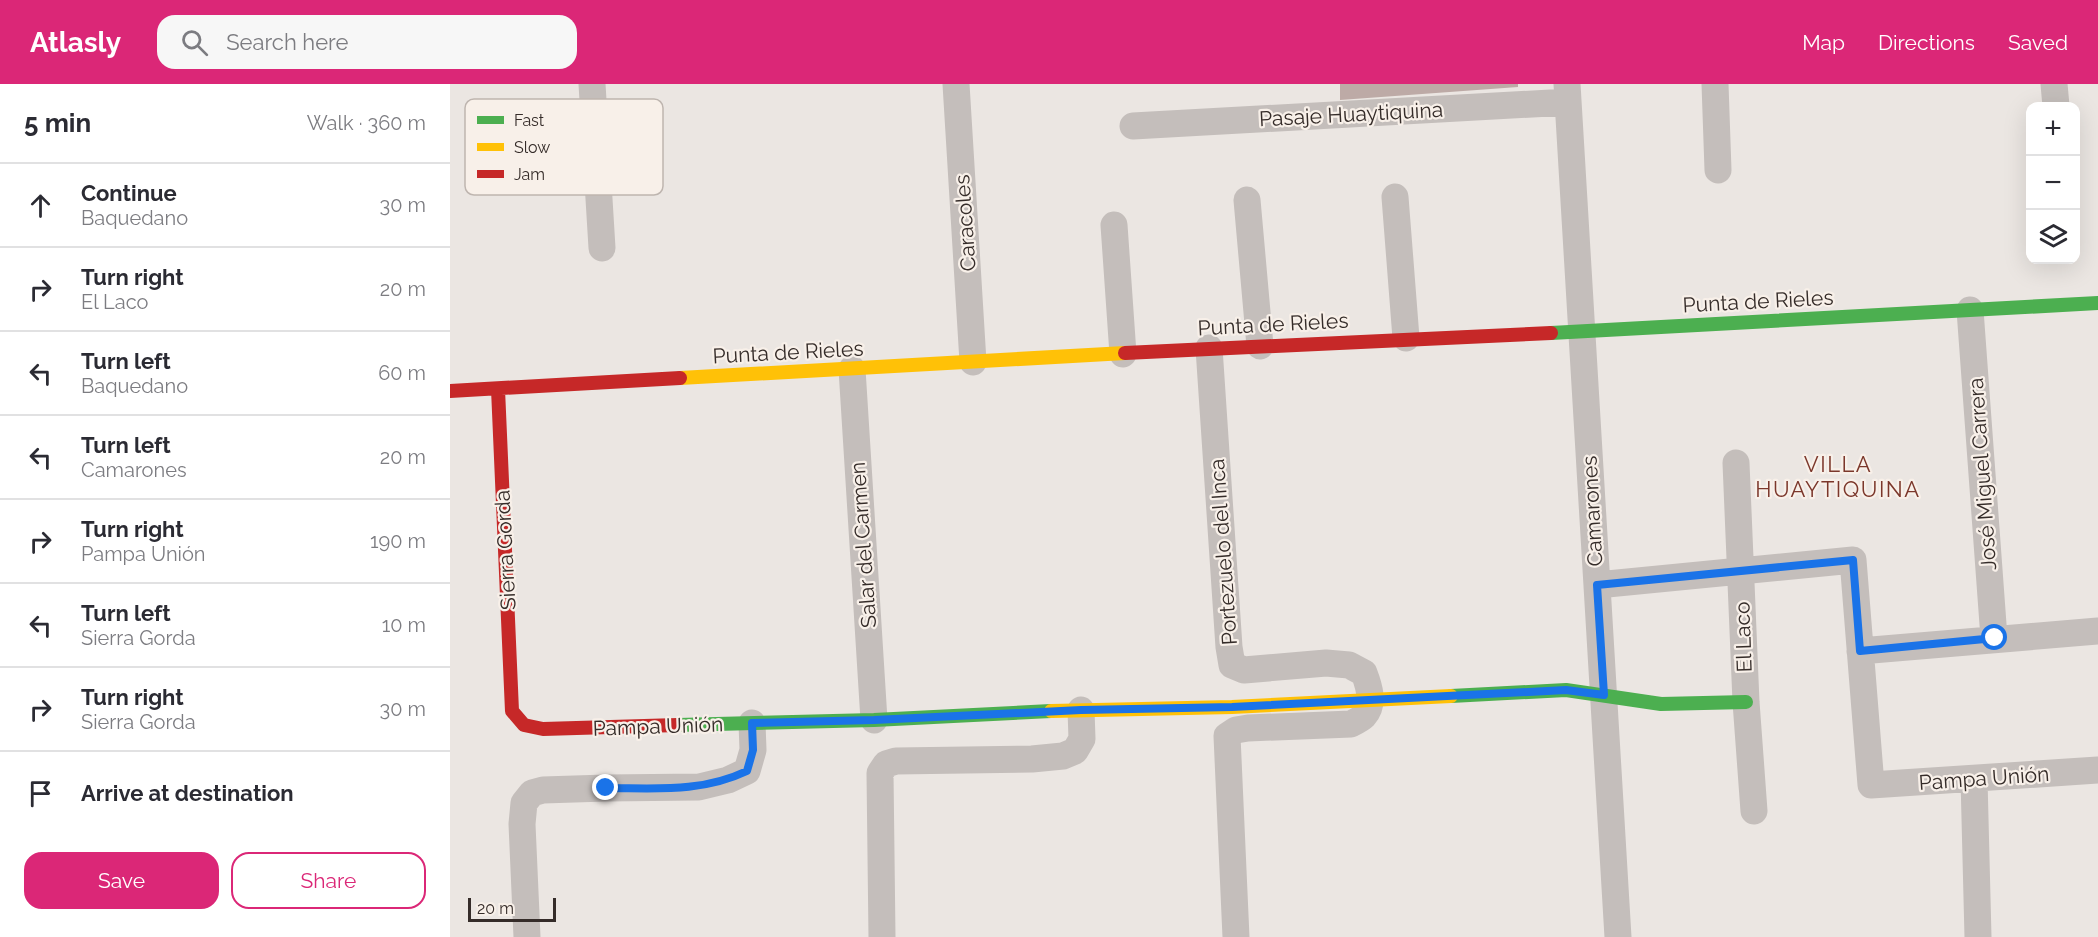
<!DOCTYPE html>
<meta charset="utf-8">
<style>
body{margin:0;font-family:Raleway,sans-serif;background:#f7f7f7;color:#2b2b33}
.controls{position:absolute;right:18px;top:18px;display:grid;overflow:hidden;border-radius:12px;box-shadow:0 6px 24px #0002}
.controls button{width:54px;height:54px;display:grid;place-items:center;padding:0;border:0;border-bottom:2px solid #e1e1e2;background:#fff;color:#2b2b33;font:30px sans-serif}
.scale{position:absolute;left:18px;bottom:15px;width:88px;box-sizing:border-box;padding-left:6px;border:3px solid #352c29;border-top:0;font-size:16px;line-height:21px;white-space:nowrap;color:#352c29;-webkit-text-stroke:4px #f8f0e9;paint-order:stroke}
.stop{position:absolute;width:18px;height:18px;margin:-14px;border:4px solid #1a73e8;border-radius:50%;background:#fff}
.stop.end{background:#1a73e8;border-color:#fff;box-shadow:0 2px 6px #0008}
.list{margin:0;padding:0;list-style:none}
h2{display:flex;justify-content:space-between;align-items:center;height:78px;margin:0;padding:0 24px;font-size:26px}
h2 small{font-size:20px;font-weight:400;color:#7c7c81}
.list li{display:grid;grid-template-columns:39px 1fr auto;gap:18px;align-items:center;box-sizing:border-box;height:84px;padding:0 24px;border-top:2px solid #e1e1e2}
.list b{display:block;font-size:22px;white-space:nowrap}
.list p{margin:0;font-size:20px;white-space:nowrap;color:#7c7c81}
.list em{font-size:20px;font-style:normal;color:#7c7c81}
.actions{display:flex;gap:12px;padding:18px 24px}
.actions a{flex:1;padding:14px 0;border:2px solid #db2777;border-radius:18px;text-align:center;font-size:21px;color:#db2777}
.actions .main{background:#db2777;color:#fff}
.icon{flex:none;width:33px;height:33px;fill:none;stroke:currentColor;stroke-width:2;stroke-linecap:round;stroke-linejoin:round}
.map{position:relative;flex:none;width:1648px;height:853px;overflow:hidden}
header{display:flex;align-items:center;gap:36px;box-sizing:border-box;height:84px;padding:0 30px;background:#db2777;color:#fff}
header strong{font-size:28px}
nav{display:flex;gap:33px;margin-inline-start:auto;font-size:21px}
.search{width:420px;height:54px;background:#f7f7f7;display:flex;align-items:center;gap:15px;box-sizing:border-box;padding:0 21px;border-radius:18px;color:#7c7c81;font-size:22px}
main{display:flex}
aside{flex:1;background:#fff}
.map>svg:first-child{display:block}
.building{fill:#bdaaa6}
.lines{fill:none;stroke-linecap:round;stroke-linejoin:round}
.street{stroke:#c4bebb;stroke-width:27}
.fast{stroke:#4caf50;stroke-width:14}
.slow{stroke:#ffc107;stroke-width:14}
.jam{stroke:#c62828;stroke-width:14}
.route{stroke:#1a73e8;stroke-width:8}
.labels{text-anchor:middle;dominant-baseline:central;stroke-width:4.5;stroke-linejoin:round;paint-order:stroke}
.street-label{font-size:21px;fill:#352c29;stroke:#f8f0e9}
.neighbourhood-label{font-size:22px;letter-spacing:1.5px;fill:#7b372b;stroke:#f8f0e9}
.key{fill:#f8f0e9;stroke:#beb5af;stroke-width:1.5}
.key-label{font-size:16px;fill:#352c29}
</style>
<header>
<strong>Atlasly</strong>
<div class="search"><svg class="icon" aria-label="search" viewBox="0 0 24 24"><circle cx="10" cy="10" r="6"/><path d="M15 15l6 6"/></svg>Search here</div>
<nav><a>Map</a><a>Directions</a><a>Saved</a></nav>
</header>
<main>
<aside>
<h2>5 min<small>Walk · 360 m</small></h2>
<ul class="list">
<li><svg class="icon" aria-label="ahead" viewBox="0 0 24 24"><path d="M12 20V5M6 11l6-6 6 6"/></svg><div><b>Continue</b><p>Baquedano</p></div><em>30 m</em></li>
<li><svg class="icon" aria-label="right" viewBox="0 0 24 24"><path d="M7 20v-9h11M14 6l5 5-5 5"/></svg><div><b>Turn right</b><p>El Laco</p></div><em>20 m</em></li>
<li><svg class="icon" aria-label="left" viewBox="0 0 24 24"><path d="M17 20v-9H6M10 6l-5 5 5 5"/></svg><div><b>Turn left</b><p>Baquedano</p></div><em>60 m</em></li>
<li><svg class="icon" aria-label="left" viewBox="0 0 24 24"><path d="M17 20v-9H6M10 6l-5 5 5 5"/></svg><div><b>Turn left</b><p>Camarones</p></div><em>20 m</em></li>
<li><svg class="icon" aria-label="right" viewBox="0 0 24 24"><path d="M7 20v-9h11M14 6l5 5-5 5"/></svg><div><b>Turn right</b><p>Pampa Unión</p></div><em>190 m</em></li>
<li><svg class="icon" aria-label="left" viewBox="0 0 24 24"><path d="M17 20v-9H6M10 6l-5 5 5 5"/></svg><div><b>Turn left</b><p>Sierra Gorda</p></div><em>10 m</em></li>
<li><svg class="icon" aria-label="right" viewBox="0 0 24 24"><path d="M7 20v-9h11M14 6l5 5-5 5"/></svg><div><b>Turn right</b><p>Sierra Gorda</p></div><em>30 m</em></li>
<li><svg class="icon" aria-label="arrive" viewBox="0 0 24 24"><path d="M6 21V4h12l-3 4 3 4H6"/></svg><div><b>Arrive at destination</b></div></li>
</ul>
<div class="actions"><a class="main">Save</a><a>Share</a></div>
</aside>
<div class="map">
<svg width="1648" height="853" viewBox="0 0 1648 853">
<rect width="100%" height="100%" fill="#ebe6e2"/>
<path class="building" d="M 890,0 L 1068,0 L 1068,3 L 890,16 Z"/>
<g class="lines">
<path class="street" d="M 142,0 L 152,164
M 506,0 L 523,278
M 1117,0 L 1168,853
M 1265,0 L 1268,86
M 1604,0 L 1606,22
M 683,42 L 1118,18
M 945,113 L 956,254
M 797,116 L 810,262
M 664,141 L 673,270
M 1520,226 L 1544,554
M 759,264 L 779,563 L 782,581 L 794,586 L 876,579 L 899,581 L 914,589 C 919,602 925,620 914,632 C 911,635 905,638 901,640 L 798,644 L 786,646 L 777,652 L 786,853
M 402,285 L 424,636
M 1286,379 L 1296,618 L 1304,727
M 1147,501 L 1403,476 L 1421,701 L 1648,686
M 1410,567 L 1648,547
M 1524,695 L 1528,853
M 77,853 L 72,740 L 74,719 L 82,709 L 93,706 L 156,704 L 249,703 L 278,696 L 297,687 L 303,666 L 302,639
M 432,853 L 430,689 L 436,680 L 446,677 L 582,675 L 613,672 L 625,667 L 632,655 L 631,626"/>
<path class="fast" d="M 1101,249 L 1648,219
M 1001,612 L 1116,606 L 1211,620 L 1296,618
M 228,641 L 424,636 L 601,627"/>
<path class="slow" d="M 230,294 L 675,269
M 601,627 L 782,623 L 1001,612"/>
<path class="jam" d="M 675,269 L 1101,249
M 48,305 L 62,627 L 74,641 L 93,645 L 228,641
M 0,307 L 230,294"/>
</g>
<g class="lines">
<path class="route" d="M 156,704 C 205,704 251,709 297,687 L 303,666 L 302,639 L 424,636 L 631,626 L 782,623 L 1116,606 L 1154,611 L 1147,501 L 1403,476 L 1410,567 L 1545,554"/>
</g>
<g class="labels">
<g class="street-label">
<text transform="translate(901 30) rotate(-3)">Pasaje Huaytiquina</text>
<text transform="translate(515 139) rotate(-94)">Caracoles</text>
<text transform="translate(1308 217) rotate(-3)">Punta de Rieles</text>
<text transform="translate(823 240) rotate(-3)">Punta de Rieles</text>
<text transform="translate(338 268) rotate(-3)">Punta de Rieles</text>
<text transform="translate(1532 390) rotate(-94)">José Miguel Carrera</text>
<text transform="translate(1142 427) rotate(-93)">Camarones</text>
<text transform="translate(413 461) rotate(-94)">Salar del Carmen</text>
<text transform="translate(55 466) rotate(-93)">Sierra Gorda</text>
<text transform="translate(773 468) rotate(-94)">Portezuelo del Inca</text>
<text transform="translate(1293 553) rotate(-92)">El Laco</text>
<text transform="translate(208 642) rotate(-2)">Pampa Unión</text>
<text transform="translate(1534 694) rotate(-4)">Pampa Unión</text>
</g>
<g class="neighbourhood-label">
<text x="1388" y="380">VILLA<tspan x="1388" dy="25">HUAYTIQUINA</tspan></text>
</g>
</g>
<rect x="15" y="15" width="198" height="96" rx="9" class="key"/>
<rect x="27" y="32" width="27" height="8" fill="#4caf50"/>
<rect x="27" y="59" width="27" height="8" fill="#ffc107"/>
<rect x="27" y="86" width="27" height="8" fill="#c62828"/>
<g class="key-label">
<text x="64" y="42">Fast</text>
<text x="64" y="69">Slow</text>
<text x="64" y="96">Jam</text>
</g>
</svg>
<div class="controls">
<button>+</button>
<button>−</button>
<button><svg class="icon" aria-label="layers" viewBox="0 0 24 24"><path d="M12 4l9 5-9 5-9-5zM3 14l9 5 9-5"/></svg></button>
</div>
<div class="scale">20 m</div>
<div class="stop" style="left:1545px;top:554px"></div>
<div class="stop end" style="left:156px;top:704px"></div>
</div>
</main>
